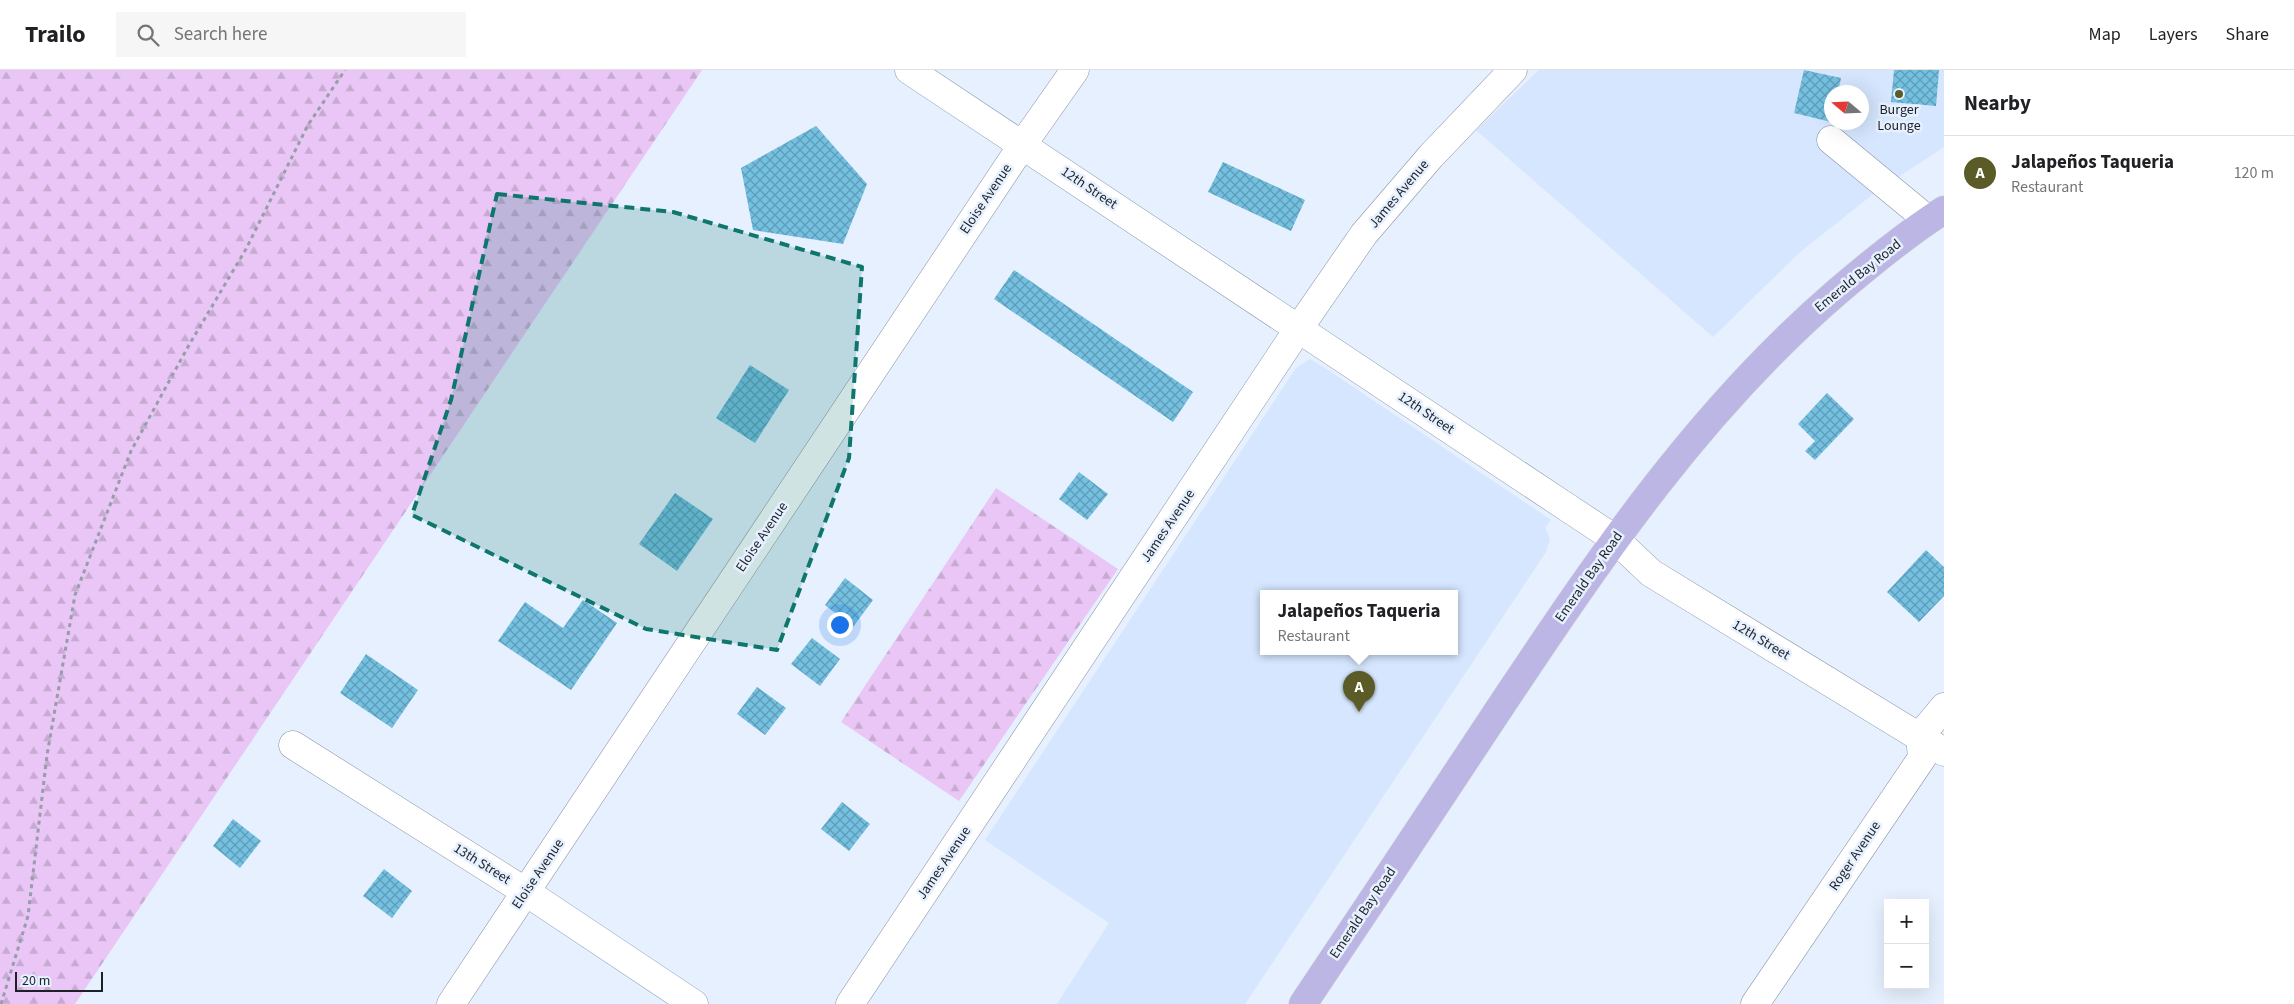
<!DOCTYPE html>
<meta charset="utf-8">
<style>
body{margin:0;font-family:"Source Sans 3",sans-serif;background:#f6f6f6;color:#202124}
.controls{position:absolute;right:15px;bottom:15px;display:grid;overflow:hidden;border-radius:0px;box-shadow:0 5px 20px #0002}
.controls button{width:45px;height:45px;display:grid;place-items:center;padding:0;border:0;border-bottom:1px solid #e0e0e0;background:#fff;color:#202124;font:25px sans-serif}
.compass{position:absolute;left:1824px;top:15px;width:45px;height:45px;border-radius:50%;background:#fff;box-shadow:0 5px 20px #0002;rotate:289deg}
.scale{position:absolute;left:15px;bottom:12px;width:88px;box-sizing:border-box;padding-left:5px;border:2px solid #1c2127;border-top:0;font-size:14px;line-height:18px;white-space:nowrap;color:#1c2127;-webkit-text-stroke:4px #e6f0fe;paint-order:stroke}
.you{position:absolute;left:839px;top:554px;width:18px;height:18px;margin:-12px;border:4px solid #fff;border-radius:50%;background:#1a73e8;box-shadow:0 0 0 8px #1a73e833}
.badge{display:grid;place-items:center;width:32px;height:32px;border-radius:50%;background:#5b5b28;color:#fff;font-size:16px;font-weight:700}
.pin{position:absolute;translate:-50% -41px;filter:drop-shadow(0 1px 2px #0008)}
.pin::after{content:'';position:absolute;top:26px;width:18px;height:15px;background:inherit;clip-path:polygon(0 0,100% 0,50% 100%)}
.popup{position:absolute;left:1260px;top:520px;width:198px;height:65px;box-sizing:border-box;display:grid;place-content:center;border-radius:0px;background:#fff;filter:drop-shadow(0 1px 4px #0005);font-size:16px;white-space:nowrap;color:#757577}
.popup b{font-size:19px;color:#202124}
.popup::after{content:'';position:absolute;left:50%;top:100%;margin-left:-10px;border:10px solid transparent;border-top-color:#fff}
.list{margin:0;padding:0;list-style:none}
h2{display:flex;justify-content:space-between;align-items:center;height:65px;margin:0;padding:0 20px;font-size:21px}
h2 small{font-size:16px;font-weight:400;color:#757577}
.list li{display:grid;grid-template-columns:32px 1fr auto;gap:15px;align-items:center;box-sizing:border-box;height:75px;padding:0 20px;border-top:1px solid #e0e0e0}
.list b{display:block;font-size:19px;white-space:nowrap}
.list p{margin:0;font-size:16px;white-space:nowrap;color:#757577}
.list em{font-size:16px;font-style:normal;color:#757577}
.icon{flex:none;width:28px;height:28px;fill:none;stroke:currentColor;stroke-width:2;stroke-linecap:round;stroke-linejoin:round}
.map{position:relative;flex:none;width:1944px;height:934px;overflow:hidden}
header{display:flex;align-items:center;gap:30px;box-sizing:border-box;height:70px;padding:0 25px;background:#fff;border-bottom:1px solid #e0e0e0}
header strong{font-size:24px}
nav{display:flex;gap:28px;margin-inline-start:auto;font-size:18px}
.search{width:350px;height:45px;background:#f6f6f6;display:flex;align-items:center;gap:12px;box-sizing:border-box;padding:0 18px;border-radius:0px;color:#757577;font-size:19px}
main{display:flex}
aside{flex:1;background:#fff}
.map>svg:first-child{display:block}
.built{fill:#d5e6fe;fill-rule:evenodd}
.forest{fill:url(#forest-firs)}
.building{fill:url(#building-cross-hatch)}
.lines{fill:none;stroke-linecap:round;stroke-linejoin:round}
.minor-casing{stroke:#8893a4;stroke-width:29}
.major-casing{stroke:#d2d3d4;stroke-width:29}
.path{stroke:#969ea9;stroke-width:3;stroke-dasharray:4 4;stroke-linecap:butt}
.minor{stroke:#fff;stroke-width:28}
.major{stroke:#bcb6e5;stroke-width:28}
.marked{fill:#0f766e;fill-opacity:0.2;stroke:#0f766e;stroke-width:4;stroke-dasharray:10 6;stroke-linejoin:round}
.poi-dot{fill:#5b5b28;stroke:#e6f0fe;stroke-width:2}
.labels{text-anchor:middle;dominant-baseline:central;stroke-width:5;stroke-linejoin:round;paint-order:stroke}
.poi-label{font-size:14px;fill:#1c2127;stroke:#e6f0fe}
.street-label{font-size:14px;fill:#1c2127;stroke:#e6f0fe}
</style>
<header>
<strong>Trailo</strong>
<div class="search"><svg class="icon" aria-label="search" viewBox="0 0 24 24"><circle cx="10" cy="10" r="6"/><path d="M15 15l6 6"/></svg>Search here</div>
<nav><a>Map</a><a>Layers</a><a>Share</a></nav>
</header>
<main>
<div class="map">
<svg width="1944" height="934" viewBox="0 0 1944 934">
<defs>
<pattern id="forest-firs" width="22" height="20" patternUnits="userSpaceOnUse" patternTransform="scale(1.25)"><rect width="22" height="20" fill="#e9c6f5"/><path d="M5 1l3.5 6h-7zM16 11l3.5 6h-7z" fill="#c7aad2"/></pattern>
<pattern id="building-cross-hatch" width="8" height="8" patternUnits="userSpaceOnUse" patternTransform="scale(1.25)"><rect width="8" height="8" fill="#74c0e1"/><path d="M0 0l8 8M0 8l8-8" fill="none" stroke="#5e9cb6"/></pattern>
</defs>
<rect width="100%" height="100%" fill="#e6f0fe"/>
<path class="built" d="M 1539,0 L 1944,0 L 1944,77 L 1877,121 L 1799,183 L 1713,267 L 1476,60 ZM 1832,22 L 1862,22 L 1862,52 L 1832,52 Z
M 1310,289 L 1328,300 L 1551,450 L 1545,457 L 1550,469 L 1546,482 L 1245,934 L 1057,934 L 1109,853 L 985,770 L 1296,298 ZM 1264,523 L 1454,523 L 1454,581 L 1264,581 Z"/>
<path class="forest" d="M 0,0 L 702,0 L 75,934 L 0,934 Z
M 996,418 L 1118,499 L 959,731 L 841,652 Z"/>
<path class="building" d="M 1804,0 L 1841,8 L 1838,22 L 1832,22 L 1831,52 L 1794,43 Z
M 1894,0 L 1939,0 L 1936,36 L 1891,32 Z
M 816,56 L 867,114 L 843,174 L 753,160 L 741,98 Z
M 1223,92 L 1305,130 L 1291,161 L 1208,122 Z
M 1014,200 L 1193,322 L 1173,352 L 994,229 Z
M 750,295 L 789,320 L 755,373 L 716,348 Z
M 1827,323 L 1854,349 L 1815,390 L 1805,381 L 1815,371 L 1798,354 Z
M 1079,402 L 1108,424 L 1087,450 L 1059,429 Z
M 675,423 L 713,449 L 677,501 L 639,474 Z
M 1926,480 L 1944,497 L 1944,526 L 1919,552 L 1887,522 Z
M 845,508 L 873,530 L 853,557 L 825,535 Z
M 583,530 L 617,553 L 571,620 L 498,571 L 525,532 L 563,558 Z
M 812,568 L 840,589 L 820,616 L 791,594 Z
M 366,584 L 418,620 L 392,658 L 340,623 Z
M 757,617 L 786,638 L 765,665 L 737,644 Z
M 842,732 L 870,754 L 849,781 L 821,759 Z
M 233,749 L 261,771 L 240,798 L 213,776 Z
M 384,799 L 412,821 L 392,848 L 363,826 Z"/>
<g class="lines">
<g class="minor-casing">
<path id="minor" d="M 909,0 L 1565,436 L 1615,469 L 1651,503 L 1944,682
M 1831,70 L 1928,150
M 293,675 L 526,822 L 694,934
M 451,934 L 1023,74 L 1075,0
M 850,934 L 1299,258 L 1364,164 L 1431,86 L 1513,0
M 1755,934 L 1922,688 L 1920,666 L 1944,637"/>
</g>
<g class="major-casing">
<path id="major" d="M 1303,934 C 1370,834 1437,733 1503,633 C 1603,483 1700,340 1837,222 C 1871,193 1906,164 1944,140"/>
</g>
<path class="path" d="M 1,934 L 28,846 L 47,685 L 75,525 L 131,381 L 189,275 L 246,179 L 308,55 L 345,0"/>
<use href="#minor" class="minor"/>
<use href="#major" class="major"/>
</g>
<path class="marked" d="M 497,124 L 673,142 L 862,197 L 849,388 L 777,580 L 646,559 L 412,445 L 451,330 Z"/>
<circle class="poi-dot" cx="1899" cy="24" r="5"/>
<g class="labels">
<g class="poi-label">
<text x="1899" y="40">Burger<tspan x="1899" dy="16">Lounge</tspan></text>
</g>
<g class="street-label">
<text transform="translate(1089 118) rotate(34)">12th Street</text>
<text transform="translate(1399 124) rotate(-50)">James Avenue</text>
<text transform="translate(986 129) rotate(-56)">Eloise Avenue</text>
<text transform="translate(1858 206) rotate(-39)">Emerald Bay Road</text>
<text transform="translate(1426 343) rotate(34)">12th Street</text>
<text transform="translate(1168 456) rotate(-56)">James Avenue</text>
<text transform="translate(762 467) rotate(-56)">Eloise Avenue</text>
<text transform="translate(1589 507) rotate(-55)">Emerald Bay Road</text>
<text transform="translate(1761 570) rotate(31)">12th Street</text>
<text transform="translate(1855 786) rotate(-56)">Roger Avenue</text>
<text transform="translate(944 793) rotate(-56)">James Avenue</text>
<text transform="translate(482 794) rotate(32)">13th Street</text>
<text transform="translate(538 804) rotate(-56)">Eloise Avenue</text>
<text transform="translate(1363 843) rotate(-56)">Emerald Bay Road</text>
</g>
</g>
</svg>
<div class="controls">
<button>+</button>
<button>−</button>
</div>
<svg class="compass" viewBox="-18 -18 36 36"><path d="M0-13l5 13h-10z" fill="#e53935"/><path d="M0 13l5-13h-10z" fill="#757577"/></svg>
<div class="scale">20 m</div>
<div class="you"></div>
<div class="pin badge" style="left:1359px;top:642px">A</div>
<div class="popup"><b>Jalapeños Taqueria</b>Restaurant</div>
</div>
<aside>
<h2>Nearby<small></small></h2>
<ul class="list">
<li><span class="badge">A</span><div><b>Jalapeños Taqueria</b><p>Restaurant</p></div><em>120 m</em></li>
</ul>
</aside>
</main>
